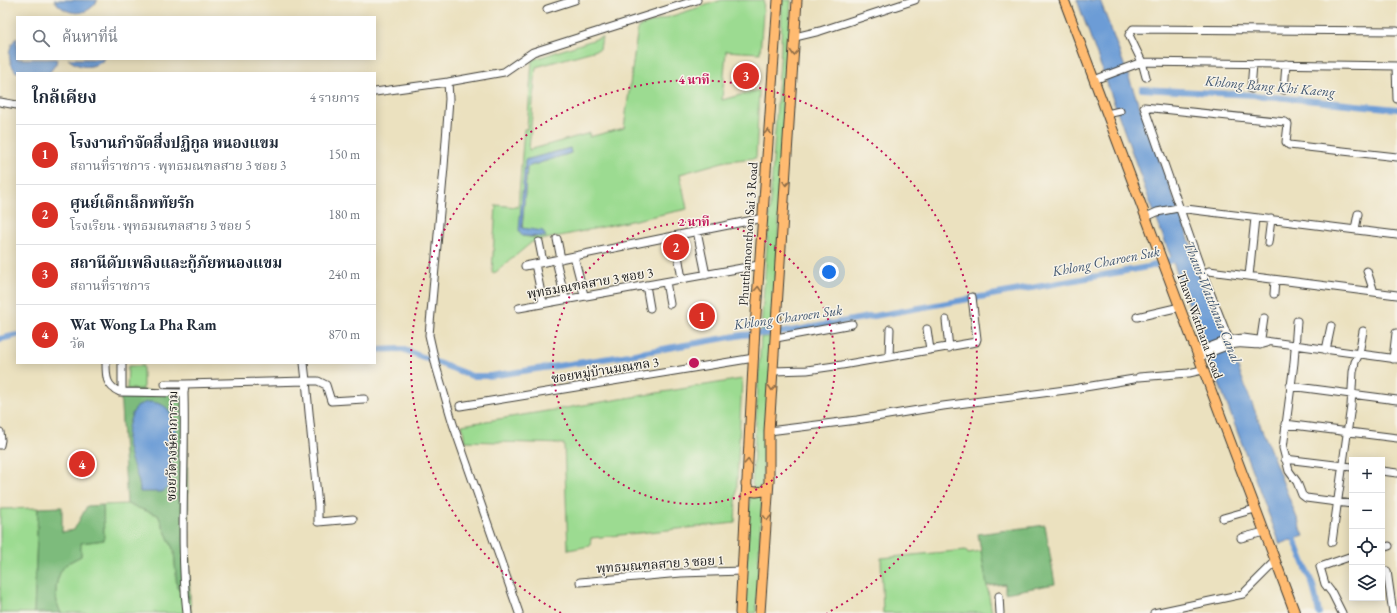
<!DOCTYPE html>
<html lang="th">
<meta charset="utf-8">
<style>
body{margin:0;font-family:"EB Garamond","Noto Serif Thai",serif;background:#f2f2f3;color:#1f2937}
.controls{position:absolute;right:12px;bottom:12px;display:grid;overflow:hidden;border-radius:0px;box-shadow:0 2px 10px #0003}
.controls button{width:36px;height:36px;display:grid;place-items:center;padding:0;border:0;border-bottom:1px solid #e0e1e3;background:#fff;color:#1f2937;font:20px sans-serif}
.you{position:absolute;left:829px;top:272px;width:14px;height:14px;margin:-10px;border:3px solid #fff;border-radius:50%;background:#1a73e8;box-shadow:0 0 0 6px #1a73e833}
.badge{display:grid;place-items:center;width:26px;height:26px;border-radius:50%;background:#d93025;color:#fff;font-size:13px;font-weight:700}
.pin{position:absolute;translate:-50% -50%;border:2px solid #fff;box-shadow:0 1px 4px #0006}
.list{margin:0;padding:0;list-style:none}
h2{display:flex;justify-content:space-between;align-items:center;height:52px;margin:0;padding:0 16px;font-size:17px}
h2 small{font-size:13px;font-weight:400;color:#747a83}
.list li{display:grid;grid-template-columns:26px 1fr auto;gap:12px;align-items:center;box-sizing:border-box;height:60px;padding:0 16px;border-top:1px solid #e0e1e3}
.list b{display:block;font-size:15px;white-space:nowrap}
.list p{margin:0;font-size:13px;white-space:nowrap;color:#747a83}
.list em{font-size:13px;font-style:normal;color:#747a83}
.icon{flex:none;width:22px;height:22px;fill:none;stroke:currentColor;stroke-width:2;stroke-linecap:round;stroke-linejoin:round}
.map{position:relative;flex:none;width:1397px;height:613px;overflow:hidden}
.search{position:absolute;background:#fff;box-shadow:0 2px 10px #0003;left:16px;top:16px;width:360px;height:44px;display:flex;align-items:center;gap:10px;box-sizing:border-box;padding:0 14px;border-radius:0px;color:#747a83;font-size:15px}
.panel{position:absolute;background:#fff;box-shadow:0 2px 10px #0003;left:16px;top:72px;width:360px;height:292px;border-radius:0px}
.map>svg:first-child{display:block}
.green{fill:#9cdb91;stroke:#5c7c56;fill-rule:evenodd}
.forest{fill:#7dbb7b;stroke:#4c6c4c;fill-rule:evenodd}
.water{fill:#6c9cd6;stroke:#445c79}
.lines{fill:none;stroke-linecap:round;stroke-linejoin:round}
.canal{stroke:#6c9cd6;stroke-width:6}
.minor-casing{stroke:#3b3a34;stroke-width:9}
.major-casing{stroke:#3b3a34;stroke-width:11}
.minor{stroke:#fff;stroke-width:7}
.major{stroke:#ffbb71;stroke-width:9}
.oneway{stroke:#8e6c46}
.ring{fill:none;stroke:#c2185b;stroke-width:2;stroke-dasharray:2 4}
.labels{text-anchor:middle;dominant-baseline:central;stroke-width:3;stroke-linejoin:round;paint-order:stroke}
.street-label{font-size:13px;fill:#1c1c1c;stroke:#f7f3e8}
.water-label{font-size:14px;font-style:italic;fill:#405670;stroke:#f7f3e8}
.centre{fill:#c2185b;stroke:#f7f3e8;stroke-width:2}
.ring-label{font-size:12px;text-anchor:middle;font-weight:bold;fill:#c2185b;stroke:#f7f3e8;stroke-width:3;stroke-linejoin:round;paint-order:stroke}
</style>
<div class="map">
<svg width="1397" height="613" viewBox="0 0 1397 613">
<rect width="100%" height="100%" fill="#f7f3e8"/>
<filter id="ink" filterUnits="userSpaceOnUse"><feTurbulence type="fractalNoise" baseFrequency=".025" numOctaves="2"/><feDisplacementMap in="SourceGraphic" scale="8" xChannelSelector="R" yChannelSelector="G"/><feConvolveMatrix kernelMatrix="1 2 1 2 8 2 1 2 1" color-interpolation-filters="sRGB"/></filter>
<filter id="wash" filterUnits="userSpaceOnUse"><feTurbulence type="fractalNoise" baseFrequency=".012" numOctaves="4" result="noise"/><feDisplacementMap in="SourceGraphic" scale="16" xChannelSelector="R" yChannelSelector="G"/><feGaussianBlur stdDeviation="0.9" result="paint"/><feColorMatrix in="noise" values="0 0 0 0 0 0 0 0 0 0 0 0 0 0 0 0 0 1.4 0 .05"/><feComposite in="paint" operator="in"/></filter>
<g filter="url(#wash)">
<rect width="100%" height="100%" fill="#ebe1bf"/>
<path class="green" d="M 722,0 L 764,0 L 760,53 L 726,51 L 722,100 L 759,90 L 756,158 L 726,161 L 680,174 L 687,209 L 532,242 L 496,272 L 492,273 L 496,205 L 518,207 L 524,129 L 527,129 L 532,60 L 602,37 L 600,49 L 536,67 L 529,150 L 590,133 L 589,137 L 624,128 L 638,27 ZM 570,148 L 571,153 L 527,167 L 522,228 L 536,238 L 522,236 L 520,233 L 525,160 Z
M 782,0 L 791,0 L 773,330 L 761,330 L 781,48 Z
M 761,337 L 773,337 L 762,485 L 760,489 L 755,489 L 752,484 Z
M 128,366 L 143,366 L 143,389 L 127,389 Z
M 742,379 L 735,523 L 591,538 L 590,546 L 568,550 L 564,444 L 465,441 L 462,425 Z
M 750,495 L 754,497 L 762,496 L 756,613 L 744,613 Z
M 127,504 L 158,515 L 174,551 L 177,588 L 190,599 L 191,613 L 61,613 C 54,600 54,581 63,568 C 66,563 76,559 81,556 L 80,543 L 104,540 L 103,505 Z
M 38,508 L 34,613 L 0,613 L 0,509 Z
M 966,550 L 968,553 L 981,551 L 992,613 L 883,613 L 881,558 Z"/>
<path class="forest" d="M 120,390 L 186,391 L 190,599 L 177,588 L 174,551 L 158,515 L 127,504 ZM 176,432 L 178,436 C 167,448 168,457 174,471 L 168,478 L 140,492 C 140,476 129,454 126,437 Z
M 103,505 L 104,540 L 81,543 L 81,556 C 76,559 66,563 63,568 C 54,581 54,600 61,613 L 34,613 L 38,508 L 62,507 L 62,532 L 74,530 L 87,506 Z
M 1045,525 L 1055,584 L 1005,593 L 1005,584 L 987,586 L 978,534 Z"/>
<path class="water" d="M 54,0 L 98,0 C 87,18 66,16 54,0 Z
M 1077,0 L 1100,0 L 1218,317 L 1304,536 L 1280,544 L 1147,194 Z
M 17,37 L 17,59 L 57,59 L 56,64 L 49,73 L 16,72 C 7,60 7,48 17,37 Z
M 68,59 L 105,59 C 93,69 80,69 68,59 Z
M 570,148 L 571,153 L 527,167 L 522,228 L 543,231 L 546,237 L 522,236 L 519,230 L 525,160 Z
M 151,402 C 176,405 169,419 178,436 C 159,457 176,457 174,476 L 168,478 L 168,488 L 162,492 L 140,492 C 140,483 137,476 134,468 C 127,449 124,437 131,417 C 135,406 140,403 151,402 Z"/>
<g class="lines">
<path class="canal" d="M 1142,89 L 1253,95 L 1397,109
M 0,339 L 17,335
M 375,350 L 402,349 L 472,376 L 490,376 L 623,356 L 742,335 L 785,332 L 1148,267 L 1179,258
M 1292,533 L 1313,586 L 1319,613"/>
</g>
</g>
<g filter="url(#ink)">
<g class="lines">
<g class="minor-casing">
<path id="minor" d="M 547,9 L 575,0
M 795,37 L 820,31 L 915,0
M 1396,66 L 1397,99
M 1146,77 L 1142,62 L 1129,35 L 1133,29 L 1397,31
M 1094,80 L 1142,62 L 1397,66
M 448,82 L 449,99 L 444,167 L 429,335 L 436,366 L 453,424 L 519,613
M 1251,89 L 1253,64
M 1284,90 L 1286,64
M 375,92 L 448,82 L 504,72 L 533,52 L 697,0
M 0,102 L 17,105
M 1107,114 L 1120,111
M 1146,217 L 1157,212 L 1178,208 L 1397,235
M 1355,229 L 1358,214
M 697,231 L 706,275
M 557,239 L 561,259
M 539,242 L 543,262
M 1268,243 L 1271,219
M 678,255 L 682,279
M 574,256 L 584,295
M 556,260 L 565,299
M 535,264 L 543,303
M 525,266 L 763,218
M 1209,271 L 1397,295
M 1367,271 L 1374,292
M 1249,276 L 1255,218
M 666,282 L 670,304
M 646,285 L 650,308
M 1274,294 L 1275,280
M 519,308 L 759,265
M 1137,317 L 1180,307
M 946,320 L 949,348
M 1297,321 L 1294,363 L 1283,448 L 1289,471 L 1297,482 L 1302,495 L 1306,498 L 1352,504
M 927,329 L 930,350
M 1227,335 L 1201,269 L 1144,107 L 1285,122 L 1288,124 L 1286,142 L 1289,145 L 1397,157
M 776,338 L 852,324
M 1260,345 L 1264,318
M 1326,350 L 1331,326
M 1196,352 L 1228,340 L 1243,338 L 1397,359
M 889,356 L 890,329
M 1198,358 C 1210,353 1224,345 1237,344 C 1247,343 1256,347 1266,343
M 1393,359 L 1396,333
M 106,363 C 106,377 106,386 120,392 L 184,393
M 122,363 L 122,392
M 304,363 L 306,381 L 318,381 L 326,385 L 331,401 L 364,399
M 773,371 L 807,370 L 842,365 L 976,342 L 977,339 L 972,297
M 1139,377 L 1189,373 L 1202,370
M 165,384 L 185,384
M 1290,386 L 1397,400
M 460,406 L 754,358
M 1285,424 L 1397,438
M 769,431 L 857,420 L 943,406 L 1073,389 L 1134,379
M 0,432 L 1,440 L 0,445
M 1285,459 L 1352,467
M 1382,471 L 1397,473
M 1223,518 L 1255,509
M 1241,538 L 1264,532
M 1332,542 L 1351,406 L 1353,372 L 1355,362 L 1359,354 L 1363,331
M 1382,548 L 1389,546
M 1387,571 L 1393,613
M 580,582 L 681,573 L 742,571
M 999,596 L 1000,613
M 187,613 C 179,540 186,466 184,393 L 185,384 L 306,381 L 318,506 L 318,522 L 353,519
M 1154,613 L 1243,594 L 1275,562
M 1342,613 L 1332,593 L 1325,584 L 1320,567 L 1352,556"/>
</g>
<g class="major-casing">
<path id="major" d="M 1064,0 L 1295,613
M 746,484 L 749,491 L 756,492 L 764,491 L 768,485
M 740,613 L 755,328 L 778,0
M 760,613 L 769,481 L 769,431 L 797,0"/>
</g>
<use href="#minor" class="minor"/>
<use href="#major" class="major"/>
</g>
<defs><path id="oneway-chevron" d="M-2-3.5L2.5 0L-2 3.5" fill="none" stroke-width="1.6" stroke-linecap="round" stroke-linejoin="round"/></defs>
<g class="oneway">
<use href="#oneway-chevron" transform="translate(794 53) rotate(94)"/>
<use href="#oneway-chevron" transform="translate(768 132) rotate(-86)"/>
<use href="#oneway-chevron" transform="translate(786 183) rotate(94)"/>
<use href="#oneway-chevron" transform="translate(758 289) rotate(-86)"/>
<use href="#oneway-chevron" transform="translate(772 388) rotate(94)"/>
<use href="#oneway-chevron" transform="translate(748 462) rotate(-87)"/>
<use href="#oneway-chevron" transform="translate(767 518) rotate(93)"/>
</g>
</g>
<g class="ring">
<circle cx="694" cy="363" r="141"/>
<path d="M561 613A283 283 0 1 1 827 613"/>
</g>
<g class="labels">
<g class="street-label">
<text transform="translate(748 234) rotate(-86)">Phutthamonthon Sai 3 Road</text>
<text transform="translate(590 283) rotate(-10)">พุทธมณฑลสาย 3 ซอย 3</text>
<text transform="translate(1200 325) rotate(70)">Thawi Watthana Road</text>
<text transform="translate(605 370) rotate(-9)">ซอยหมู่บ้านมณฑล 3</text>
<text transform="translate(172 446) rotate(-89)">ซอยวัดวงษ์ลาภาราม</text>
<text transform="translate(660 564) rotate(-4)">พุทธมณฑลสาย 3 ซอย 1</text>
</g>
<g class="water-label">
<text transform="translate(1270 86) rotate(5)">Khlong Bang Khi Kaeng</text>
<text transform="translate(1106 261) rotate(-11)">Khlong Charoen Suk</text>
<text transform="translate(1213 302) rotate(68)">Thawi Watthana Canal</text>
<text transform="translate(788 317) rotate(-8)">Khlong Charoen Suk</text>
</g>
</g>
<circle cx="694" cy="363" r="6" class="centre"/>
<g class="ring-label">
<text x="694" y="84">4 นาที</text>
<text x="694" y="226">2 นาที</text>
</g>
</svg>
<div class="controls">
<button>+</button>
<button>−</button>
<button><svg class="icon" aria-label="locate" viewBox="0 0 24 24"><circle cx="12" cy="12" r="6"/><path d="M12 2v4M12 18v4M2 12h4M18 12h4"/></svg></button>
<button><svg class="icon" aria-label="layers" viewBox="0 0 24 24"><path d="M12 4l9 5-9 5-9-5zM3 14l9 5 9-5"/></svg></button>
</div>
<div class="you"></div>
<div class="pin badge" style="left:702px;top:316px">1</div>
<div class="pin badge" style="left:676px;top:247px">2</div>
<div class="pin badge" style="left:746px;top:76px">3</div>
<div class="pin badge" style="left:82px;top:464px">4</div>
<div class="search"><svg class="icon" aria-label="search" viewBox="0 0 24 24"><circle cx="10" cy="10" r="6"/><path d="M15 15l6 6"/></svg>ค้นหาที่นี่</div>
<section class="panel">
<h2>ใกล้เคียง<small>4 รายการ</small></h2>
<ul class="list">
<li><span class="badge">1</span><div><b>โรงงานกำจัดสิ่งปฏิกูล หนองแขม</b><p>สถานที่ราชการ · พุทธมณฑลสาย 3 ซอย 3</p></div><em>150 m</em></li>
<li><span class="badge">2</span><div><b>ศูนย์เด็กเล็กหทัยรัก</b><p>โรงเรียน · พุทธมณฑลสาย 3 ซอย 5</p></div><em>180 m</em></li>
<li><span class="badge">3</span><div><b>สถานีดับเพลิงและกู้ภัยหนองแขม</b><p>สถานที่ราชการ</p></div><em>240 m</em></li>
<li><span class="badge">4</span><div><b>Wat Wong La Pha Ram</b><p>วัด</p></div><em>870 m</em></li>
</ul>
</section>
</div>
